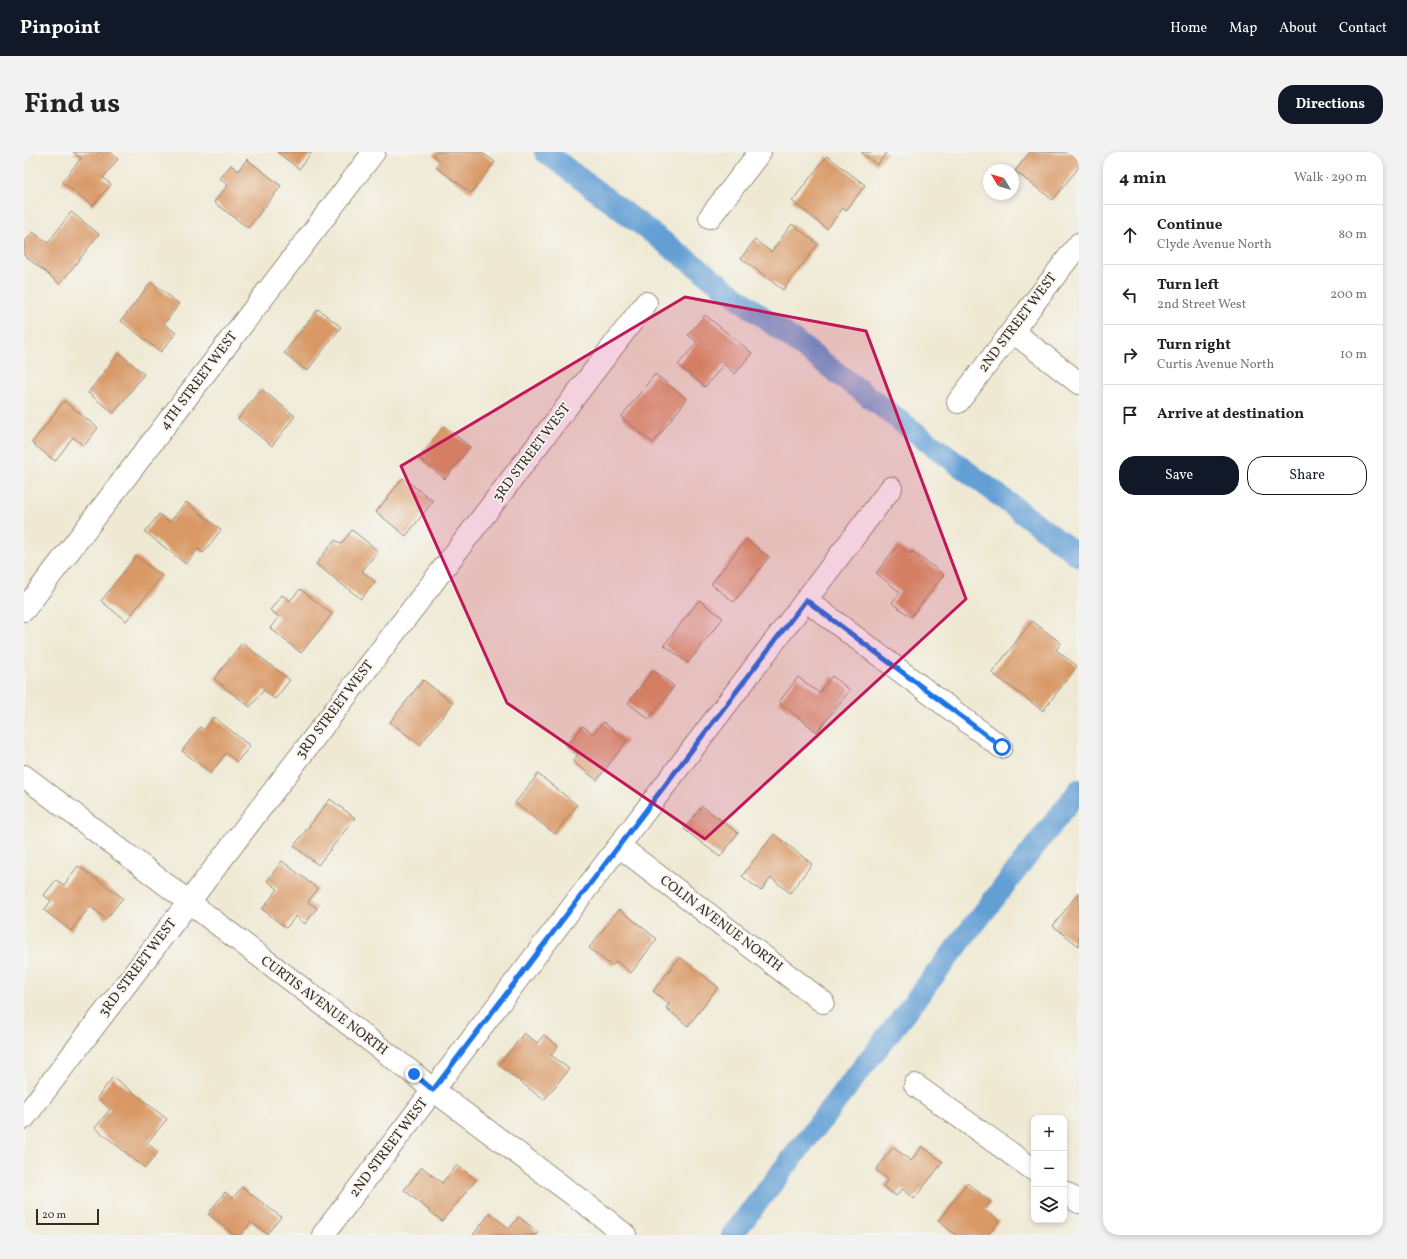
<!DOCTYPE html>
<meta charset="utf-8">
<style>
body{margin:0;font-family:Vollkorn,serif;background:#f2f2f2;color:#222}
.controls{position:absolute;right:12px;bottom:12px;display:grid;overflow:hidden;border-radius:8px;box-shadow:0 2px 6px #0003}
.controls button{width:36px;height:36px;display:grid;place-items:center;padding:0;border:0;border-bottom:1px solid #e0e0e0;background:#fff;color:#222;font:20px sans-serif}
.compass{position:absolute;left:959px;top:12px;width:36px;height:36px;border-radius:50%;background:#fff;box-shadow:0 2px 6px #0003;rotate:308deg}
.scale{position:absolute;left:12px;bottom:10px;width:63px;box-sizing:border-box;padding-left:4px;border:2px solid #3b2a1e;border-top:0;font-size:11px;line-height:14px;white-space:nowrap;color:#3b2a1e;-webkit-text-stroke:3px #f6f6f2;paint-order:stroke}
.stop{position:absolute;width:12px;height:12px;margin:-9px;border:3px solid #1a73e8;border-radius:50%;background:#fff}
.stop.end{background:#1a73e8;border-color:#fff;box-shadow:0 1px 4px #0008}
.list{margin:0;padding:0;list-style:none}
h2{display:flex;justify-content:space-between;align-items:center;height:52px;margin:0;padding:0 16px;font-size:17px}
h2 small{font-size:13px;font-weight:400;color:#767676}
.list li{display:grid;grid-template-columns:26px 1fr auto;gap:12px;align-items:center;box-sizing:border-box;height:60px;padding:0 16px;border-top:1px solid #e0e0e0}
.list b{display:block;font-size:15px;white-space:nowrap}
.list p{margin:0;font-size:13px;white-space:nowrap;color:#767676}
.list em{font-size:13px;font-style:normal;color:#767676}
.actions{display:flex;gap:8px;padding:12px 16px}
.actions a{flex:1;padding:9px 0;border:1px solid #111827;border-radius:16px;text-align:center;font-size:14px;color:#111827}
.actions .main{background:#111827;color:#fff}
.icon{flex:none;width:22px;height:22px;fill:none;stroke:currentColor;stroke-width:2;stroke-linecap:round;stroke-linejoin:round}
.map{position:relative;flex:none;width:1055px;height:1083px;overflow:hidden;border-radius:16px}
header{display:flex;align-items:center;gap:24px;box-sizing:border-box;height:56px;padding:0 20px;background:#111827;color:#fff}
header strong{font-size:19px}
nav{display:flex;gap:22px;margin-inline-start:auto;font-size:14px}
.intro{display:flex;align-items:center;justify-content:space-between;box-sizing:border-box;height:96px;padding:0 24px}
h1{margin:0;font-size:28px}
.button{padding:10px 18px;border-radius:16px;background:#111827;color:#fff;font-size:14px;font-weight:700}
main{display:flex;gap:24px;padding:0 24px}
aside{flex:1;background:#fff;border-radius:16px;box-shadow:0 2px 6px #0003}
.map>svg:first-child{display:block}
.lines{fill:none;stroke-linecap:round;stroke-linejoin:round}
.canal{stroke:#649fd4;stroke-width:22}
.building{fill:#d99966}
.minor-casing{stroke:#958a78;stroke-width:24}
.minor{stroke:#fff;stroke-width:22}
.route{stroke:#1a73e8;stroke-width:5}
.marked{fill:#c2185b;fill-opacity:0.2;stroke:#c2185b;stroke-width:3;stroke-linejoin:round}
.labels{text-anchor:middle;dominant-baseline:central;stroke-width:3.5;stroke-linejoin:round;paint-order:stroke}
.street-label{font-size:14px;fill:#3b2a1e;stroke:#f6f6f2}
</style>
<header>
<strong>Pinpoint</strong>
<nav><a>Home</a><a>Map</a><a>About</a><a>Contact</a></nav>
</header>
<div class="intro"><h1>Find us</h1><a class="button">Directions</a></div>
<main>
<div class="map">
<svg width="1055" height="1083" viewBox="0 0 1055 1083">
<rect width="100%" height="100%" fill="#f6f6f2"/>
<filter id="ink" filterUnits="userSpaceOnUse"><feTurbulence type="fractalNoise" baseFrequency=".025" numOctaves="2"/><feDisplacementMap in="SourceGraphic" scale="8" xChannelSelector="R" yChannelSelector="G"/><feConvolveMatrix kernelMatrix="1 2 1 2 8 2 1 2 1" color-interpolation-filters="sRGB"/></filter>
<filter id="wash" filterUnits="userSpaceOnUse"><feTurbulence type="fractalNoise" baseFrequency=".012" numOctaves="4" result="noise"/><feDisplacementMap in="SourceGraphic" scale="16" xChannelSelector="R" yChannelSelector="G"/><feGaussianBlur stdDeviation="0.9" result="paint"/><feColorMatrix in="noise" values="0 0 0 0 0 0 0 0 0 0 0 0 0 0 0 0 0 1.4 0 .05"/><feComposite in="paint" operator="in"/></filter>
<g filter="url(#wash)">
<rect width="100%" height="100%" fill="#efe9d3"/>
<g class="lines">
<path class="canal" d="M 521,0 L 1055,404
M 708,1083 L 1055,638"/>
</g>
<g id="blocks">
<path class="building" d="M 49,0 L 86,0 L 94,7 L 79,26 L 87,32 L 69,54 L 38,30 L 57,6 Z
M 253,0 L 288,0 L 275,17 Z
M 412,0 L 457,0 L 471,10 L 447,41 L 412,15 L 416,9 L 409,3 Z
M 837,0 L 863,0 L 853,13 Z
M 1006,0 L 1055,1 L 1055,15 L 1029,48 L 991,19 Z
M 803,4 L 841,33 L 822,59 L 819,56 L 803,77 L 768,49 Z
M 223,7 L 257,34 L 224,76 L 190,50 L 204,33 L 196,27 L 207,13 L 214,19 Z
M 47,60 L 75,82 L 36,132 L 0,103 L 0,91 L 9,80 L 24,91 Z
M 768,72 L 794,92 L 759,138 L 717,106 L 731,88 L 747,100 Z
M 127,130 L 155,152 L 140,172 L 152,181 L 137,200 L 97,169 Z
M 294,157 L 317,175 L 283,219 L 260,201 Z
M 681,163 L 728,201 L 711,222 L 700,212 L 681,235 L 654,213 L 673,190 L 664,183 Z
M 95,201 L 120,222 L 90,261 L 64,241 Z
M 631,222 L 663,247 L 629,291 L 597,265 Z
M 237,237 L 271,264 L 248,294 L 214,267 Z
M 40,249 L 74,276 L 60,294 L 49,285 L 31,309 L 8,291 Z
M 420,274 L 446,295 L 421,327 L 395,306 Z
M 379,326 L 409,349 L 382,384 L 352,360 Z
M 162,350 L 197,378 L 179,401 L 174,397 L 162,412 L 121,380 L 135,362 L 146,370 Z
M 328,378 L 354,399 L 338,419 L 351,430 L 337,447 L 292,412 L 311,388 L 317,392 Z
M 722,387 L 745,405 L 710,450 L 687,432 Z
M 874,393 L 886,402 L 888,399 L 920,423 L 887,465 L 868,451 L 876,440 L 852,421 Z
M 112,404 L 138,424 L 102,469 L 77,449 Z
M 276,437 L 308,462 L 277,501 L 246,476 L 255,465 L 246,458 L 258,443 L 266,449 Z
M 675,448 L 699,466 L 664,511 L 640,493 Z
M 1008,469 L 1037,491 L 1032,498 L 1053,514 L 1019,559 L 968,521 Z
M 218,491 L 266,528 L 251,547 L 240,538 L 226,555 L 190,527 Z
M 629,518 L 650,534 L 625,567 L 604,551 Z
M 808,524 L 826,538 L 793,580 L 755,550 L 774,525 L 795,541 Z
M 399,528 L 429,551 L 396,593 L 366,570 Z
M 190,565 L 226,594 L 213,610 L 202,601 L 187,621 L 158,599 L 176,575 L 180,578 Z
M 579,570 L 603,589 L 573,628 L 549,610 L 554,602 L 543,594 L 559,574 L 569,582 Z
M 514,622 L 553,653 L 531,682 L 491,651 Z
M 306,647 L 331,666 L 294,713 L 270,694 Z
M 678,654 L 714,681 L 696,705 L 660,677 Z
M 750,682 L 788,712 L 766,741 L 747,726 L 737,739 L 718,724 Z
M 258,709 L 294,737 L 284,750 L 293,756 L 281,772 L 272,764 L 262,776 L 238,757 L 254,737 L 243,729 Z
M 54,714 L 99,746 L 82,767 L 66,754 L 47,779 L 20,758 L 27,749 L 20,743 L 32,728 L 40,733 Z
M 1055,740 L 1055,794 L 1029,774 Z
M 595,757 L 633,787 L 607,821 L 592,809 L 588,814 L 565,796 Z
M 656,805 L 694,835 L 664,874 L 642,856 L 645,852 L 629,839 Z
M 500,881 L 513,891 L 520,883 L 534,894 L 527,903 L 545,917 L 520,948 L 475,913 Z
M 89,925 L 143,967 L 123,991 L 134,1000 L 121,1016 L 71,976 L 86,957 L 73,946 Z
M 898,994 L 919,1010 L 890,1047 L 878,1037 L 872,1044 L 859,1034 L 864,1027 L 852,1018 L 869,995 L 887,1009 Z
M 433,1013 L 452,1028 L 418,1069 L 380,1038 L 398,1015 L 418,1031 Z
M 943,1031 L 967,1050 L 961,1058 L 975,1069 L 964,1083 L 932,1083 L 914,1069 Z
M 218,1035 L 257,1065 L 243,1082 L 227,1070 L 217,1083 L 210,1083 L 184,1062 L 201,1040 L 209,1046 Z
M 466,1061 L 485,1077 L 495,1065 L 514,1080 L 512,1083 L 449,1083 Z"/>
</g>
</g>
<g filter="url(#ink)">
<use href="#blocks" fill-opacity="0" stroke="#958a78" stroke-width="1"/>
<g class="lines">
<g class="minor-casing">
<path id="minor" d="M 686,65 L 736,0
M 988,179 L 1055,231
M 934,250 L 1055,92
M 782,448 L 977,595
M 0,458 L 350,0
M 0,624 L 390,922 L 409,938 L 575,1062 L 601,1083
M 595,694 L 799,850
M 891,933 L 1010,1018
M 0,966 L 622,151
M 1040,1040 L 1055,1050
M 299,1083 L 867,336"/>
</g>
<use href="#minor" class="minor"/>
</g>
</g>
<g class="lines" filter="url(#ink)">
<path class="route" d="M 390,922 L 409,938 L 782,448 L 978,595"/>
</g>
<path class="marked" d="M 661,145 L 842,179 L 942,447 L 681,687 L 483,551 L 377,314 Z"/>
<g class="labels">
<g class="street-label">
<text transform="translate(994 171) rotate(-53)">2ND STREET WEST</text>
<text transform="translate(175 229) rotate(-53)">4TH STREET WEST</text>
<text transform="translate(508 301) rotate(-53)">3RD STREET WEST</text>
<text transform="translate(311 558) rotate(-53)">3RD STREET WEST</text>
<text transform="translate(697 772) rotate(37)">COLIN AVENUE NORTH</text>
<text transform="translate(114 816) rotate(-53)">3RD STREET WEST</text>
<text transform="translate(300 854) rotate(37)">CURTIS AVENUE NORTH</text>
<text transform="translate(365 996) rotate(-53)">2ND STREET WEST</text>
</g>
</g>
</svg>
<div class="controls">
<button>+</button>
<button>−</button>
<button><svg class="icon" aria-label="layers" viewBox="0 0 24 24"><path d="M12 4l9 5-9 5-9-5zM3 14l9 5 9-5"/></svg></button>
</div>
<svg class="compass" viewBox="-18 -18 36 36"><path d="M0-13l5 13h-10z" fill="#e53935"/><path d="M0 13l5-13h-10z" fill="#767676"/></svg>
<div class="scale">20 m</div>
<div class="stop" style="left:978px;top:595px"></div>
<div class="stop end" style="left:390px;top:922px"></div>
</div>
<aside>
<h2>4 min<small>Walk · 290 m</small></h2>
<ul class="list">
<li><svg class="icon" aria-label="ahead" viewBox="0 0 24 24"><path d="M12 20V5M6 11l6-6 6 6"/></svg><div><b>Continue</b><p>Clyde Avenue North</p></div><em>80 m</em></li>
<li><svg class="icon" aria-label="left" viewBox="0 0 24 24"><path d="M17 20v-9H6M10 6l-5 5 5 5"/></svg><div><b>Turn left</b><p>2nd Street West</p></div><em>200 m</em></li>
<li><svg class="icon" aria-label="right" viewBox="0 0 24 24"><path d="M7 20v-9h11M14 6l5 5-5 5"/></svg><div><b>Turn right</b><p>Curtis Avenue North</p></div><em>10 m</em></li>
<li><svg class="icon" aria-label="arrive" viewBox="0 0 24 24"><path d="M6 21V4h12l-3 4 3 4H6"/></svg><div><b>Arrive at destination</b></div></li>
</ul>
<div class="actions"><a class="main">Save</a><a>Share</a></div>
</aside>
</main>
